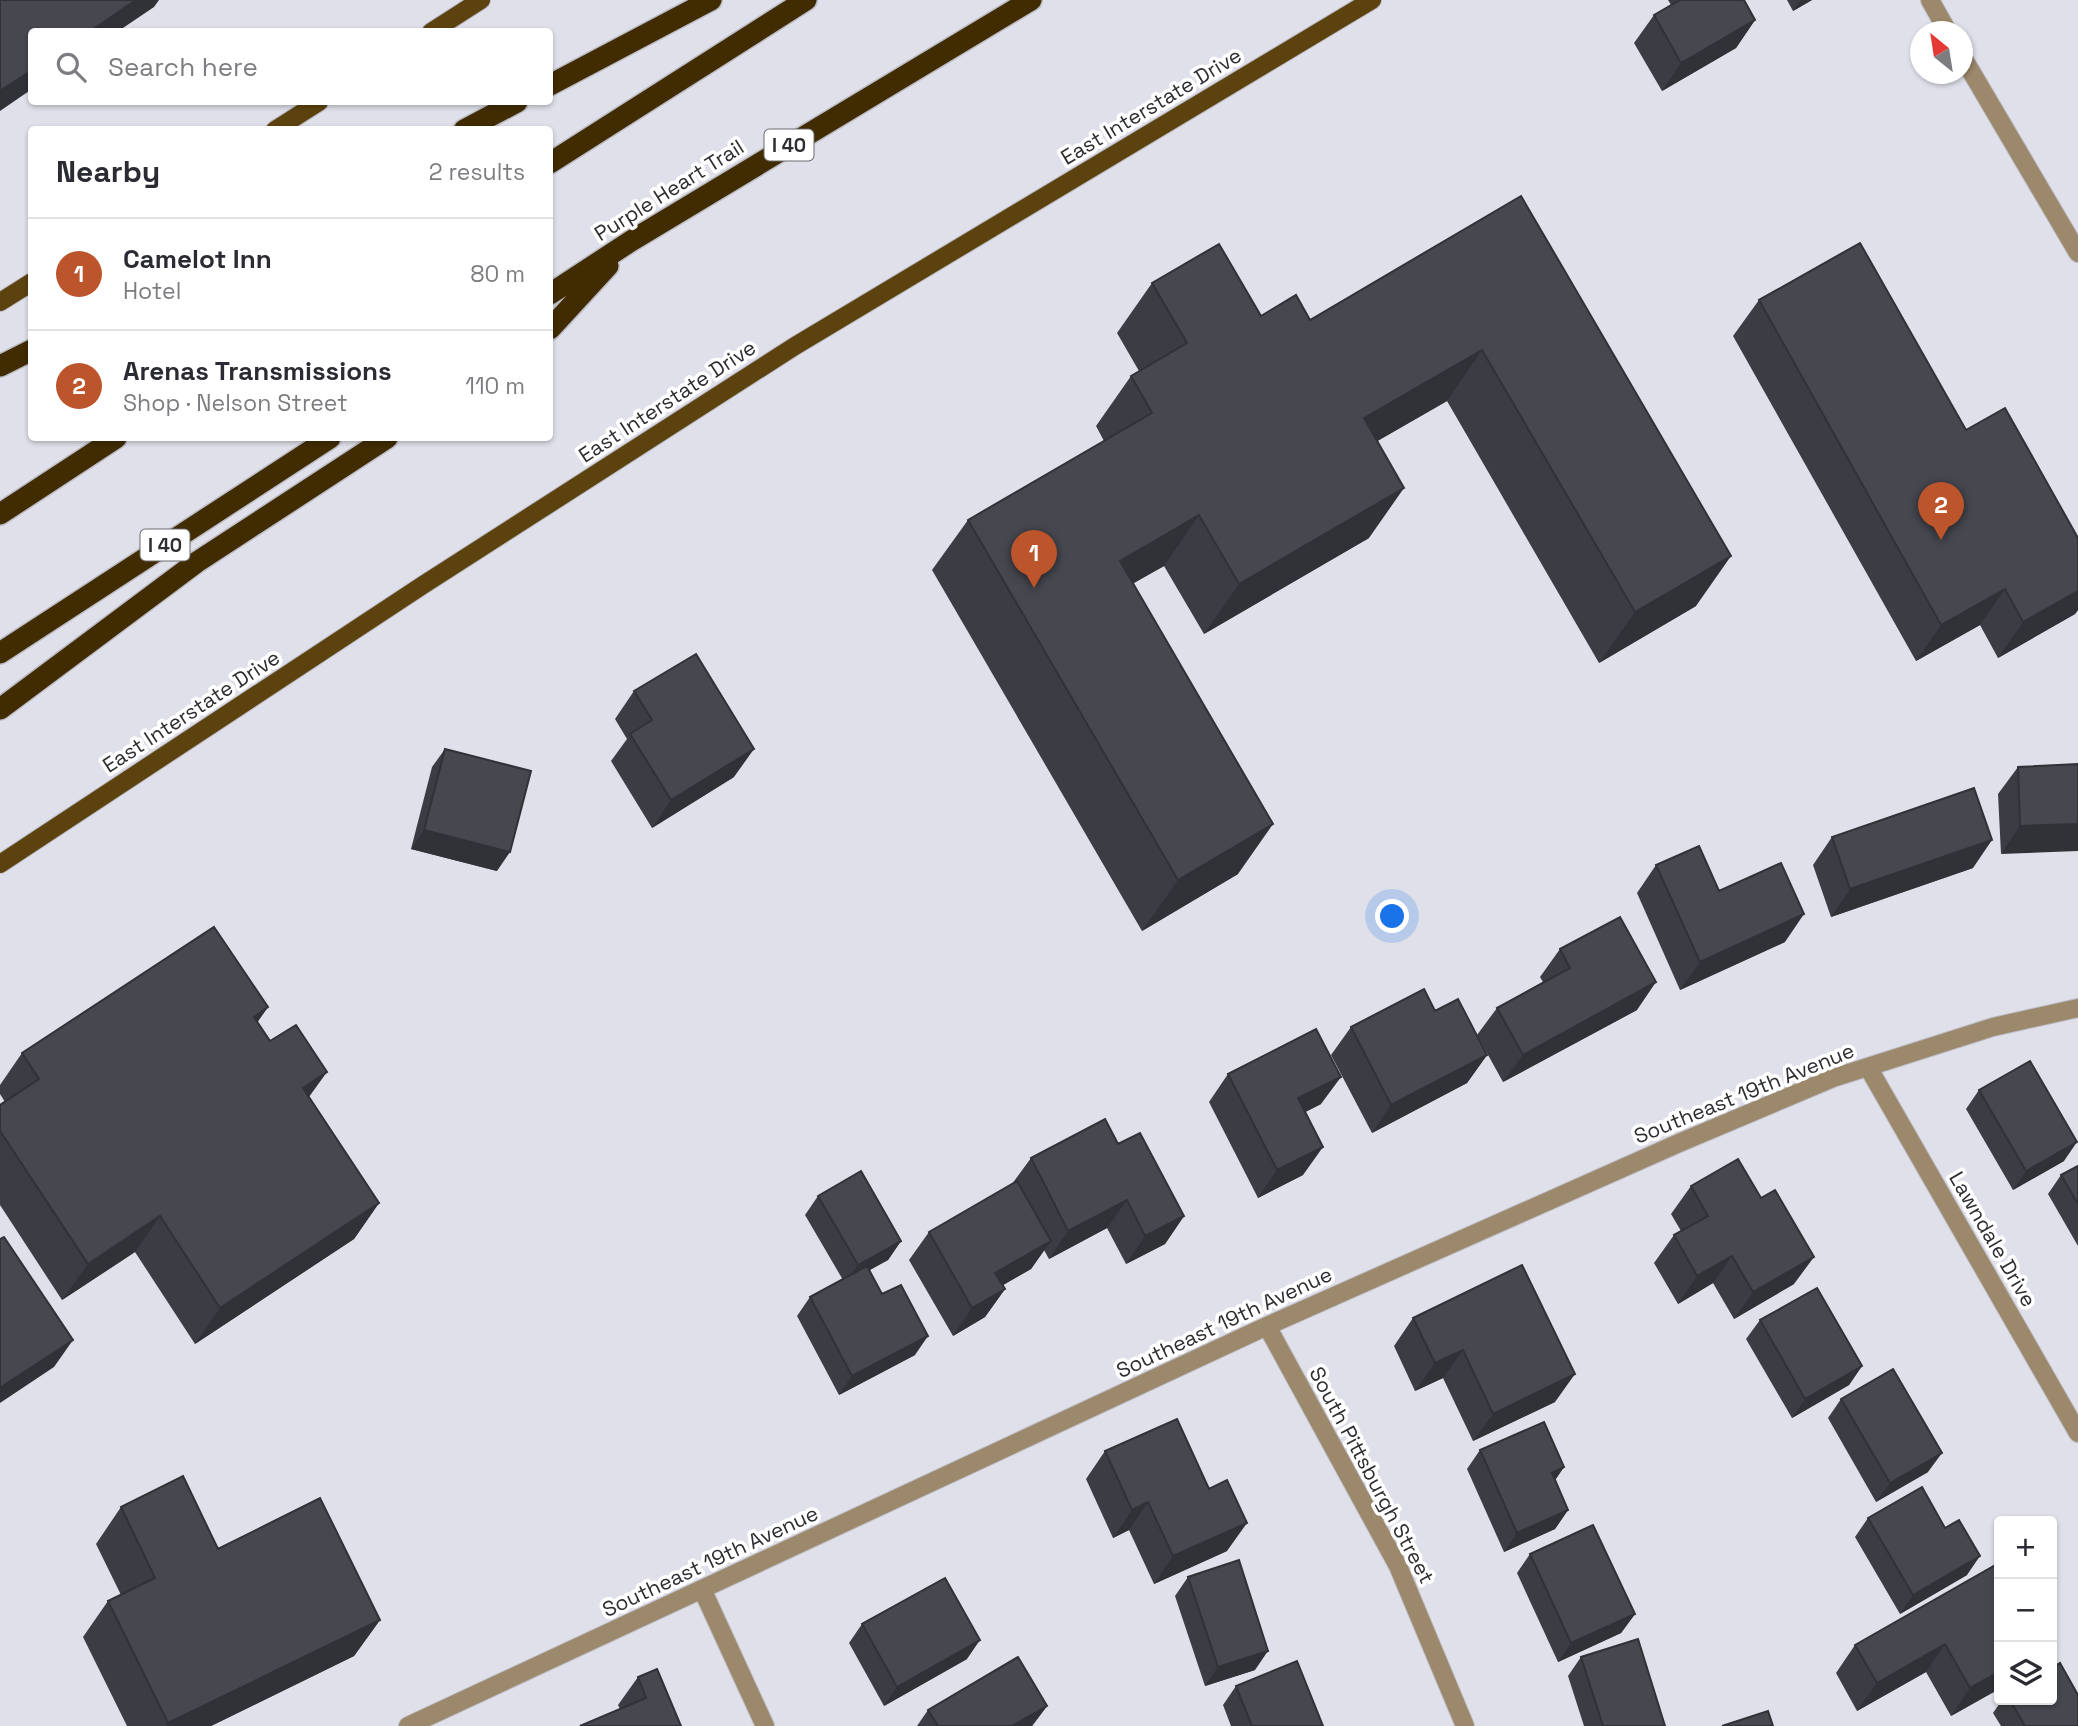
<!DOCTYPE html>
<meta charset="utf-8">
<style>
body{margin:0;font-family:"Space Grotesk",sans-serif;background:#f7f7f7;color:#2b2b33}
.controls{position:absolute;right:21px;bottom:21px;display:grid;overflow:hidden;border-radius:7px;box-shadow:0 2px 5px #0004}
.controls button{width:63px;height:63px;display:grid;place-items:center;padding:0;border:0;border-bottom:2px solid #e1e1e2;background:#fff;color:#2b2b33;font:35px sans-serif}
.compass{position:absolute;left:1910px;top:21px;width:63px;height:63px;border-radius:50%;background:#fff;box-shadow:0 2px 5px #0004;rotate:330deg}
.you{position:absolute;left:1393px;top:917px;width:24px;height:24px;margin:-18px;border:5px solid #fff;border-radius:50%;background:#1a73e8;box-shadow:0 0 0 10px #1a73e833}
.badge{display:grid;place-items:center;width:46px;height:46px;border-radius:50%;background:#bc552c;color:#fff;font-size:23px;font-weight:700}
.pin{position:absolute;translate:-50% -58px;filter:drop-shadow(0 2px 4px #0008)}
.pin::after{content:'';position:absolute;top:37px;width:24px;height:21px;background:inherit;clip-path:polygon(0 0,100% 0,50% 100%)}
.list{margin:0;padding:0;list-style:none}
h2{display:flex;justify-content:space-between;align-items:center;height:91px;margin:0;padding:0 28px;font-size:30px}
h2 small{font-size:23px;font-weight:400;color:#7c7c81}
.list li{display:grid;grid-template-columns:46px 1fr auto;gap:21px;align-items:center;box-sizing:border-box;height:112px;padding:0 28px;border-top:2px solid #e1e1e2}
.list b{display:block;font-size:26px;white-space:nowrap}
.list p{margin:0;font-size:23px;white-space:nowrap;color:#7c7c81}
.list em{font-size:23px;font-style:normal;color:#7c7c81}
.icon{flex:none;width:38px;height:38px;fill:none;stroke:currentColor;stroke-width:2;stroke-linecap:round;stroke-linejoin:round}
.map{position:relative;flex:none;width:2078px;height:1726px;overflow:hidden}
.search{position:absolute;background:#fff;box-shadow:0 2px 5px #0004;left:28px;top:28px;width:525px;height:77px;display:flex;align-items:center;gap:18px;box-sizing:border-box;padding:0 24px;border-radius:7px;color:#7c7c81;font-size:26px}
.panel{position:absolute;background:#fff;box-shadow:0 2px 5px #0004;left:28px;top:126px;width:525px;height:315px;border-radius:7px}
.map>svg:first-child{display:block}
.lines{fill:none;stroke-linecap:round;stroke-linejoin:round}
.minor-casing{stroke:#bcbcc5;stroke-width:20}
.major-casing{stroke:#bcbcc5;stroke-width:20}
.highway-casing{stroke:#bcbcc5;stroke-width:24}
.minor{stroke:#9c886a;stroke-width:18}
.major{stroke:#5c420e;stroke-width:18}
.highway{stroke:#412b00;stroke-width:21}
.wall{fill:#3c3d44}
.shaded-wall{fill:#313237}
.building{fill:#46474f;stroke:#313237;stroke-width:2}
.labels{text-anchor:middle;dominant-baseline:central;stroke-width:7;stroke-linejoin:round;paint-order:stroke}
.shield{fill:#fff;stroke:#6d6d70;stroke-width:2}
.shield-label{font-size:19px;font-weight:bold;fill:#2e2e32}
.street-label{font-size:21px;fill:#2e2e32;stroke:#fff}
</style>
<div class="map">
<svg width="2078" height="1726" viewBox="0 0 2078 1726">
<rect width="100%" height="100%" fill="#dfe0ea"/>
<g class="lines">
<g class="minor-casing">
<path id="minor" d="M 1930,0 L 1948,32
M 1962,56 L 2078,253
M 1868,1067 L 2078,1433
M 1267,1326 L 1398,1566 L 1465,1726
M 702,1589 L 765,1726
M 408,1726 L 1267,1326 L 1679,1143 L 1833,1078 L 1993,1027 L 2078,1008"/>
</g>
<g class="major-casing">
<path id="major" d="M 431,32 L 481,0
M 275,130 L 319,102
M 0,302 L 32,282
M 0,864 L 423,585 L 795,346 L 1372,0"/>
</g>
<g class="highway-casing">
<path id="highway" d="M 550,85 L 711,0
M 464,130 L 517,102
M 550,163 L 806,0
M 550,294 L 631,241 L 1031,0
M 550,329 L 608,266
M 0,366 L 32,350
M 0,514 L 116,438
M 0,653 L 330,438
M 0,709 L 197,562 L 387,438"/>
</g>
<use href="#minor" class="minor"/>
<use href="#major" class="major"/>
<use href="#highway" class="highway"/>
</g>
<path class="wall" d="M 1668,0 L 1744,0 L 1755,20 L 1736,48 L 1662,91 L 1634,43 L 1654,15 L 1671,5 Z
M 1787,0 L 1812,0 L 1793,11 Z
M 1521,196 L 1696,606 L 1599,663 L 1447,401 L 1377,441 L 1369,538 L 1204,634 L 1164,566 L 1133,583 L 1238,874 L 1142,931 L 932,570 L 968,520 L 1104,441 L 1096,426 L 1131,376 L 1139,371 L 1117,333 L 1152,283 L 1261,316 L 1310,320 Z
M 1759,300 L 2078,538 L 2078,610 L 2075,614 L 1998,658 L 1980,625 L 1916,661 L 1733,336 Z
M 634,691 L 734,777 L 652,828 L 611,761 L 627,739 L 615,719 Z
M 445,749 L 497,871 L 411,849 L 432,767 Z
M 2078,764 L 2001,854 L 1998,794 L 2018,767 Z
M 1832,837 L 1973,868 L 1831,917 L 1813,865 Z
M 1656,865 L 1719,891 L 1785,942 L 1680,990 L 1637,893 Z
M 1560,949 L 1637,1010 L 1503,1082 L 1477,1035 L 1497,1008 L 1543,982 L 1540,977 Z
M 268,1007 L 257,1022 L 309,1097 L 379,1203 L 354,1239 L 195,1344 L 135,1252 L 62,1300 L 0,1205 L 0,1105 L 5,1102 L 0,1094 L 0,1085 L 22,1053 Z
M 1351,1027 L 1487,1055 L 1467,1083 L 1372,1133 L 1331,1055 Z
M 1228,1074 L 1321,1104 L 1305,1112 L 1303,1175 L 1258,1198 L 1209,1102 Z
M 1979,1090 L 2064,1161 L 2013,1190 L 1966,1109 Z
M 1118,1144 L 1184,1216 L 1165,1244 L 1126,1264 L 1107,1228 L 1049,1259 L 1044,1250 L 1031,1269 L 1002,1285 L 1005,1289 L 985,1317 L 953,1336 L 909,1260 L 929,1232 L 1012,1184 L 1031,1158 Z
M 2078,1166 L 2078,1246 L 2048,1194 L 2061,1175 Z
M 1691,1186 L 1794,1284 L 1734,1319 L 1713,1283 L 1678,1304 L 1654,1263 L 1674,1235 L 1681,1231 L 1671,1214 Z
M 818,1196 L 901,1241 L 888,1260 L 869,1270 L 915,1355 L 839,1395 L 797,1316 L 810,1297 L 843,1280 L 805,1215 Z
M 1413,1318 L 1555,1402 L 1473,1441 L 1443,1378 L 1415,1391 L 1394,1346 Z
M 1760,1320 L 1862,1366 L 1849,1385 L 1792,1418 L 1746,1339 Z
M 1841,1399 L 1928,1472 L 1876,1502 L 1828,1418 Z
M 1480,1450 L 1564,1467 L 1555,1480 L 1568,1510 L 1555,1529 L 1504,1552 L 1467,1469 Z
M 1105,1451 L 1227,1551 L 1154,1584 L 1129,1530 L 1113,1538 L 1086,1479 Z
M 121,1507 L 218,1549 L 380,1620 L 354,1656 L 211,1726 L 127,1726 L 83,1637 L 108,1601 L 121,1595 L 96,1544 Z
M 1868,1518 L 1967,1575 L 1900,1614 L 1855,1537 Z
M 1530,1554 L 1635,1614 L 1621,1633 L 1558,1662 L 1517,1573 Z
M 1999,1563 L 1999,1689 L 1951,1716 L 1926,1672 L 1857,1711 L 1836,1673 L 1855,1645 Z
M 1188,1577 L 1255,1670 L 1205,1686 L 1175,1596 Z
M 862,1624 L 967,1659 L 884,1706 L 849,1643 Z
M 1581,1657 L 1665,1726 L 1584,1726 L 1568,1676 Z
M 638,1677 L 681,1726 L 620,1709 L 618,1705 Z
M 1236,1686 L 1323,1726 L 1231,1726 L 1223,1705 Z
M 2002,1700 L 2052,1700 L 2078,1726 L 2001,1726 L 1993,1713 Z
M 1047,1706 L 1032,1726 L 917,1726 L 928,1710 Z"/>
<path class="shaded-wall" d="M 136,0 L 159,0 L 154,7 L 117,32 L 89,32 Z
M 1802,0 L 1812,0 L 1793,11 L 1800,1 Z
M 1755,20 L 1736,48 L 1662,91 L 1681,63 Z
M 32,70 L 32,89 L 0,111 L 0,91 Z
M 1482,350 L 1447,401 L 1329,469 L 1364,418 Z
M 1404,488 L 1369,538 L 1204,634 L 1239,584 Z
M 1199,515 L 1164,566 L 1085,611 L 1120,561 Z
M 1731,556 L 1696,606 L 1599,663 L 1635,612 Z
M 2005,589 L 1980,625 L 1916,661 L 1941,625 Z
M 2078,591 L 2078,610 L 2075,614 L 1998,658 L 2023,622 Z
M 754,749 L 734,777 L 652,828 L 671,800 Z
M 1273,824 L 1238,874 L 1142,931 L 1178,880 Z
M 2078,824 L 2078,851 L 2001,854 L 2020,826 Z
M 424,830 L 510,852 L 497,871 L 411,849 Z
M 1992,840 L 1973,868 L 1831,917 L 1850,889 Z
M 1804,914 L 1785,942 L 1680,990 L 1700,962 Z
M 1656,982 L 1637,1010 L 1503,1082 L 1523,1055 Z
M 268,1007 L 243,1043 L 254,1017 Z
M 1487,1055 L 1467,1083 L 1372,1133 L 1391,1105 Z
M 327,1072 L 301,1108 L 303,1088 Z
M 1341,1077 L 1321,1104 L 1278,1126 L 1298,1098 Z
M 2077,1142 L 2064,1161 L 2013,1190 L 2026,1171 Z
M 1323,1147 L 1303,1175 L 1258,1198 L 1277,1170 Z
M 1127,1200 L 1107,1228 L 1049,1259 L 1068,1231 Z
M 379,1203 L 354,1239 L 195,1344 L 220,1308 Z
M 160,1216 L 135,1252 L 62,1300 L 88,1264 Z
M 1184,1216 L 1165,1244 L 1126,1264 L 1145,1236 Z
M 901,1241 L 888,1260 L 845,1284 L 858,1265 Z
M 1051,1241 L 1031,1269 L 976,1301 L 995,1273 Z
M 1732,1256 L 1713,1283 L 1678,1304 L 1697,1276 Z
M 1814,1257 L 1794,1284 L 1734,1319 L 1753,1292 Z
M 1005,1289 L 985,1317 L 953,1336 L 972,1308 Z
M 928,1336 L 915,1355 L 839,1395 L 852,1376 Z
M 73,1340 L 54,1367 L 0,1403 L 0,1388 Z
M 1463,1350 L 1443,1378 L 1415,1391 L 1435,1363 Z
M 1862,1366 L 1849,1385 L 1792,1418 L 1805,1399 Z
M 1575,1374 L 1555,1402 L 1473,1441 L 1493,1414 Z
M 1942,1453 L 1928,1472 L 1876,1502 L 1890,1483 Z
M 1564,1467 L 1551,1486 L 1552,1473 Z
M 1148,1502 L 1129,1530 L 1113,1538 L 1132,1510 Z
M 1568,1510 L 1555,1529 L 1504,1552 L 1517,1533 Z
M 1247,1523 L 1227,1551 L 1154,1584 L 1173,1556 Z
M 1980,1556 L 1967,1575 L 1900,1614 L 1913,1595 Z
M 1635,1614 L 1621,1633 L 1558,1662 L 1571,1643 Z
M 380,1620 L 354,1656 L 211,1726 L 166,1726 L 168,1723 Z
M 980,1640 L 967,1659 L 884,1706 L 897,1687 Z
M 1945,1644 L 1926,1672 L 1857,1711 L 1877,1683 Z
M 1268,1651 L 1255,1670 L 1205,1686 L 1218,1667 Z
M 1999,1672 L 1999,1689 L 1951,1716 L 1970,1688 Z
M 1047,1706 L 1032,1726 L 1012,1726 Z"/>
<path class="building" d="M 0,0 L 136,0 L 89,32 L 32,32 L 32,70 L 0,91 Z
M 1680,0 L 1744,0 L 1755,20 L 1681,63 L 1654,15 Z
M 1521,196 L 1731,556 L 1635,612 L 1482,350 L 1364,418 L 1404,488 L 1239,584 L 1199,515 L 1120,561 L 1273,824 L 1178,880 L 968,520 L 1152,413 L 1131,376 L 1187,343 L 1152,283 L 1219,244 L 1261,316 L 1296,295 L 1310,320 Z
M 1860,243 L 1966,430 L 2005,408 L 2078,538 L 2078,591 L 2023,622 L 2005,589 L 1941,625 L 1759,300 Z
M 696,654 L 754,749 L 671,800 L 630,734 L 652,720 L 634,691 Z
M 445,749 L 531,771 L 510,852 L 424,830 Z
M 2078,764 L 2078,824 L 2020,826 L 2018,767 Z
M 1974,788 L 1992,840 L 1850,889 L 1832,837 Z
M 1699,846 L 1719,891 L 1781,863 L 1804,914 L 1700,962 L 1656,865 Z
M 1620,917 L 1656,982 L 1523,1055 L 1497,1008 L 1570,968 L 1560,949 Z
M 214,927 L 268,1007 L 254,1017 L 270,1041 L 296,1025 L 327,1072 L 303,1088 L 379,1203 L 220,1308 L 160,1216 L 88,1264 L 0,1131 L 0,1105 L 39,1079 L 22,1053 Z
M 1424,989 L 1435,1011 L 1458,999 L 1487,1055 L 1391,1105 L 1351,1027 Z
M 1316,1029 L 1341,1077 L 1298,1098 L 1323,1147 L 1277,1170 L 1228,1074 Z
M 2030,1061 L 2077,1142 L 2026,1171 L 1979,1090 Z
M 1105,1119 L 1118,1144 L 1140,1133 L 1184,1216 L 1145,1236 L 1127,1200 L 1068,1231 L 1031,1158 Z
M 1738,1159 L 1761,1198 L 1775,1190 L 1814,1257 L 1753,1292 L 1732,1256 L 1697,1276 L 1674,1235 L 1708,1216 L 1691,1186 Z
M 2078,1166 L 2078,1204 L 2061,1175 Z
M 861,1171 L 901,1241 L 858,1265 L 818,1196 Z
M 1017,1181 L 1051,1241 L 995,1273 L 1005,1289 L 972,1308 L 929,1232 Z
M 4,1237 L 73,1340 L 0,1388 L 0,1239 Z
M 1522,1265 L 1575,1374 L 1493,1414 L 1463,1350 L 1435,1363 L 1413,1318 Z
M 867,1266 L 882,1294 L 901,1285 L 928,1336 L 852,1376 L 810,1297 Z
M 1817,1288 L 1862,1366 L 1805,1399 L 1760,1320 Z
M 1893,1369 L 1942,1453 L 1890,1483 L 1841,1399 Z
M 1177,1419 L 1209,1489 L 1227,1480 L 1247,1523 L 1173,1556 L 1148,1502 L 1132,1510 L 1105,1451 Z
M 1544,1422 L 1564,1467 L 1552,1473 L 1568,1510 L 1517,1533 L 1480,1450 Z
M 183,1476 L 218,1549 L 320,1498 L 380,1620 L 168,1723 L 108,1601 L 155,1578 L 121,1507 Z
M 1922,1487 L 1945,1528 L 1959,1520 L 1980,1556 L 1913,1595 L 1868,1518 Z
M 1593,1525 L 1635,1614 L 1571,1643 L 1530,1554 Z
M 1239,1560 L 1268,1651 L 1218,1667 L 1188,1577 Z
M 1999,1563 L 1999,1601 L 1997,1602 L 1999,1605 L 1999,1672 L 1970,1688 L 1945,1644 L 1877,1683 L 1855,1645 Z
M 945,1578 L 980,1640 L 897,1687 L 862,1624 Z
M 1638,1639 L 1665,1726 L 1603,1726 L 1581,1657 Z
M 1018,1657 L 1047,1706 L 1012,1726 L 938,1726 L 928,1710 Z
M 1297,1661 L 1323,1726 L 1252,1726 L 1236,1686 Z
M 2060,1663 L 2078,1695 L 2078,1726 L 2025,1726 L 2010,1700 L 2052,1700 L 2052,1668 Z
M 657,1669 L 681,1726 L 580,1726 L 646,1698 L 638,1677 Z
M 1768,1711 L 1773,1726 L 1722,1726 Z"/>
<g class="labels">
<g class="shield">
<rect x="764.5" y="129.5" width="49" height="31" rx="5"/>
<rect x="140.5" y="529.5" width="49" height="31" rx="5"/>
</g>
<g class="shield-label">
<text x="789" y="145">I 40</text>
<text x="165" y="545">I 40</text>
</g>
<g class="street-label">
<text transform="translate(1151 106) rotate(-31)">East Interstate Drive</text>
<text transform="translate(669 190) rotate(-32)">Purple Heart Trail</text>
<text transform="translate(667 401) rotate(-33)">East Interstate Drive</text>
<text transform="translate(191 711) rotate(-33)">East Interstate Drive</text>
<text transform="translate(1744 1093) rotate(-22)">Southeast 19th Avenue</text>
<text transform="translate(1993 1239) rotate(60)">Lawndale Drive</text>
<text transform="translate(1224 1322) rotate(-25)">Southeast 19th Avenue</text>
<text transform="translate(1372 1475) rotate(62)">South Pittsburgh Street</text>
<text transform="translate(710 1561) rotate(-25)">Southeast 19th Avenue</text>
</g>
</g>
</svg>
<div class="controls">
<button>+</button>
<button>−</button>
<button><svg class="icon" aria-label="layers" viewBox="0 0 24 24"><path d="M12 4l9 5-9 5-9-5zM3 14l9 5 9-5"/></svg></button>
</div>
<svg class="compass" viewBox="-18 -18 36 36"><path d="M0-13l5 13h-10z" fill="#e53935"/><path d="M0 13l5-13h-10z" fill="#7c7c81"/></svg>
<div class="you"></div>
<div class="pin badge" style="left:1034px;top:588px">1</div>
<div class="pin badge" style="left:1941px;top:540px">2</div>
<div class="search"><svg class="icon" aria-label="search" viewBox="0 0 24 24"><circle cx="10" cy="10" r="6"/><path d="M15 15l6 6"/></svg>Search here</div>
<section class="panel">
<h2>Nearby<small>2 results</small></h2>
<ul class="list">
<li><span class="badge">1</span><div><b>Camelot Inn</b><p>Hotel</p></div><em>80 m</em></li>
<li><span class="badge">2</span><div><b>Arenas Transmissions</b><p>Shop · Nelson Street</p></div><em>110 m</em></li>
</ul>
</section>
</div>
